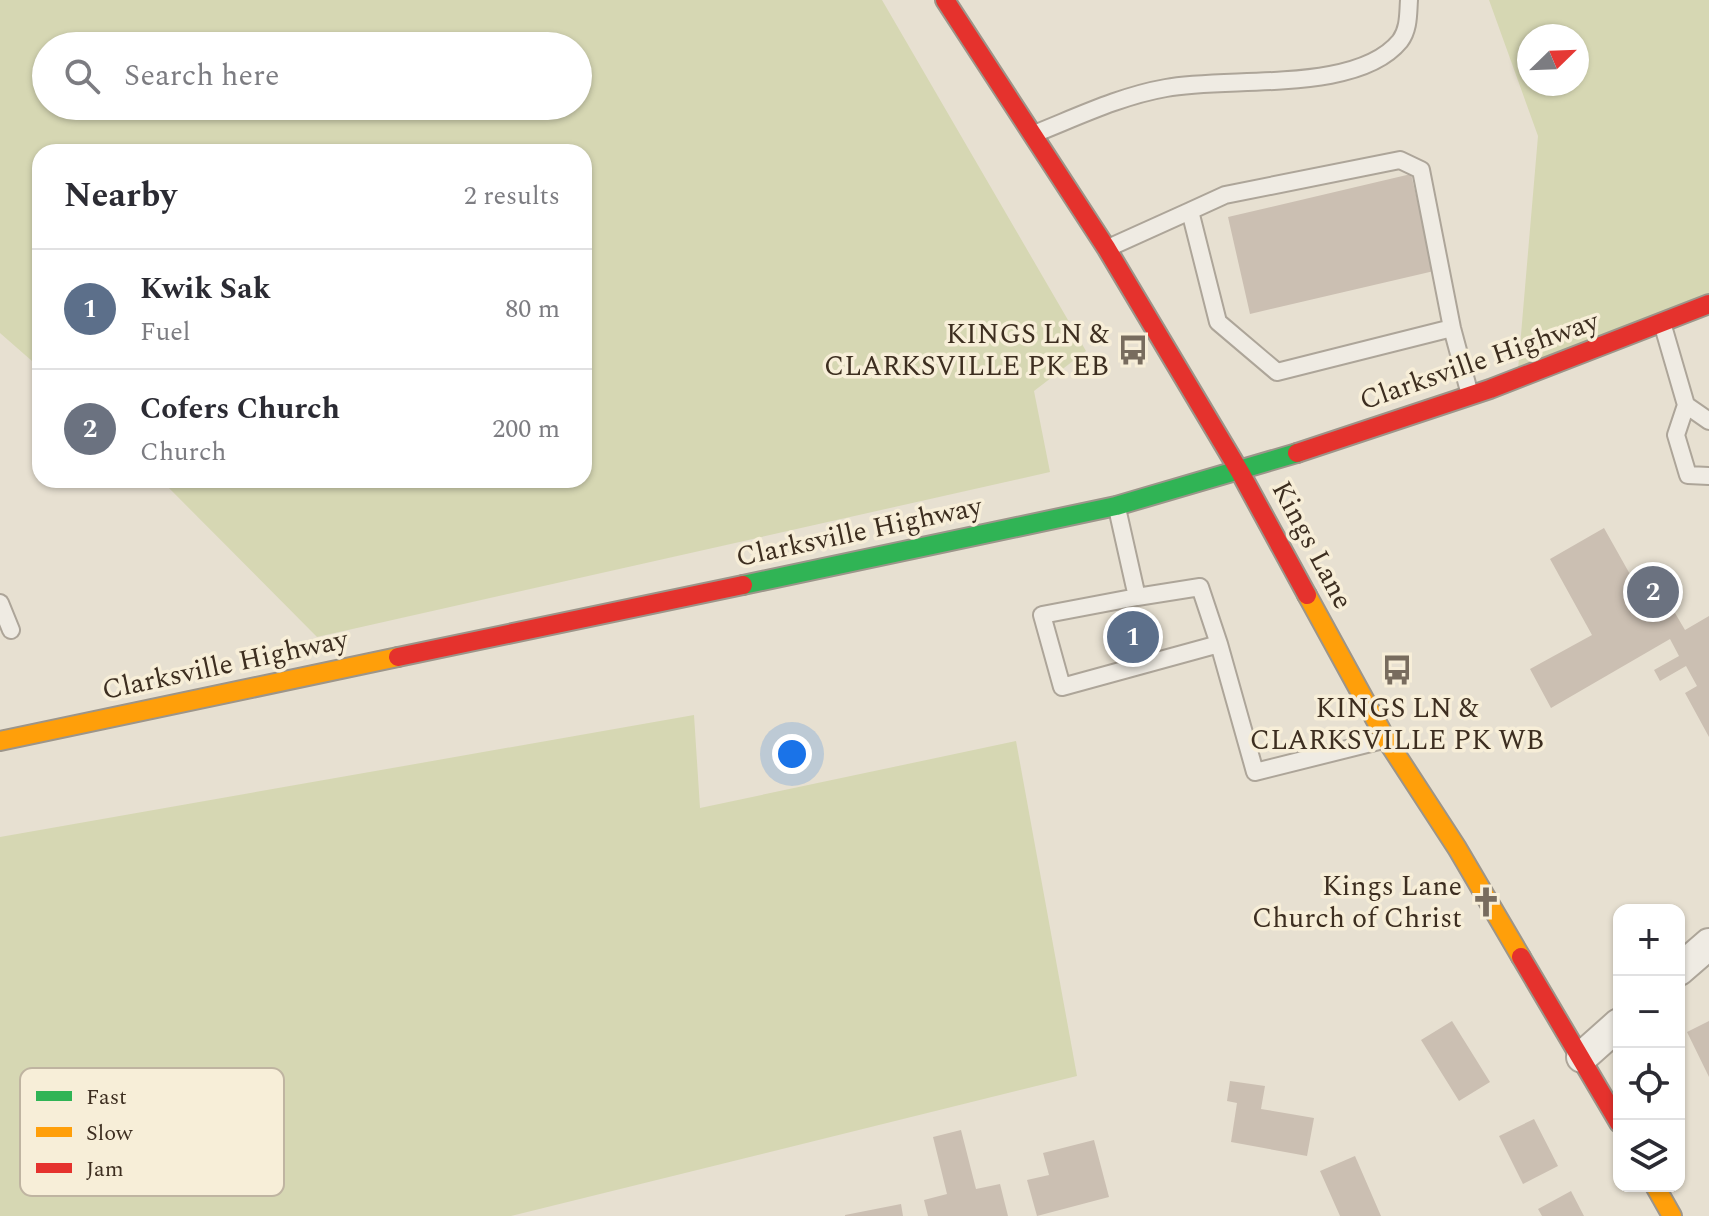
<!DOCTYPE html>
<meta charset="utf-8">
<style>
body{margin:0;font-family:Spectral,serif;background:#f7f7f7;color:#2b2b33}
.controls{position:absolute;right:24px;bottom:24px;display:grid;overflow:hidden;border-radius:16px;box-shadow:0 2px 6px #0004}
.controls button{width:72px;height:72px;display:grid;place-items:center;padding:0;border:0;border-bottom:2px solid #e1e1e2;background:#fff;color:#2b2b33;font:40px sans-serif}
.compass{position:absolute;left:1517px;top:24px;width:72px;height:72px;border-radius:50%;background:#fff;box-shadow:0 2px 6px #0004;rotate:67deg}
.you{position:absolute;left:792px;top:754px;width:28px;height:28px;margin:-20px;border:6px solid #fff;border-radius:50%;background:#1a73e8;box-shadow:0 0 0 12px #1a73e833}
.badge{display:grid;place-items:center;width:52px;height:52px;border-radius:50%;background:#7c3aed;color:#fff;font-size:26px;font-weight:700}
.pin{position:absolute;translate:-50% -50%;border:4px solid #fff;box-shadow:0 2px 8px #0006}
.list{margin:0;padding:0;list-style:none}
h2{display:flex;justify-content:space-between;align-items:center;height:104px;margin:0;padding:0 32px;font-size:34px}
h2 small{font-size:26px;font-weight:400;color:#7c7c81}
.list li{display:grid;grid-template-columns:52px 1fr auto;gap:24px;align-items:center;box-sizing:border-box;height:120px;padding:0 32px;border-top:2px solid #e1e1e2}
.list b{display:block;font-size:30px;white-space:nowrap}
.list p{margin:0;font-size:26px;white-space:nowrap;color:#7c7c81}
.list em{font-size:26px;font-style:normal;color:#7c7c81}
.icon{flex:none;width:44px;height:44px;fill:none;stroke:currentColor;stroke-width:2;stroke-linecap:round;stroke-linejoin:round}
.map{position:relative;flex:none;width:1709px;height:1216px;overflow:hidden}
.search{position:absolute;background:#fff;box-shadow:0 2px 6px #0004;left:32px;top:32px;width:560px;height:88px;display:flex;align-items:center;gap:20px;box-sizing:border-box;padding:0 28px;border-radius:44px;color:#7c7c81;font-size:30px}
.panel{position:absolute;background:#fff;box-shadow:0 2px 6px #0004;left:32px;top:144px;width:560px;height:344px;border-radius:24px}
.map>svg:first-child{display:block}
.green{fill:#d6d7b3;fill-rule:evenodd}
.building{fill:#cbbfb2}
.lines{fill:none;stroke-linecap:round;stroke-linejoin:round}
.lane-casing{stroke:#ada599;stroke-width:20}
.street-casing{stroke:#ada599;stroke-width:34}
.fast-casing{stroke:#9c958a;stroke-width:22}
.slow-casing{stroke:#9c958a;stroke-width:22}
.jam-casing{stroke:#9c958a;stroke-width:22}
.lane{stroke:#efebe3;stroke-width:16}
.street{stroke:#efebe3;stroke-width:30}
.fast{stroke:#30b455;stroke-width:18}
.slow{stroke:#ff9f0a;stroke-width:18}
.jam{stroke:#e5322d;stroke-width:18}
.labels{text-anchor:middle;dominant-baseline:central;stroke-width:7;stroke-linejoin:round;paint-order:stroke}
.poi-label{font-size:28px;fill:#3d2e20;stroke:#f7eed8;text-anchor:end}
.street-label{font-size:28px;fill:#3d2e20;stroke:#f7eed8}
.key{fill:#f7eed8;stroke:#bfb4a1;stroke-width:2}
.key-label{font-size:22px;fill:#3d2e20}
</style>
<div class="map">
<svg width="1709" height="1216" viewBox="0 0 1709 1216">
<rect width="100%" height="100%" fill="#e7e0d1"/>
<path class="green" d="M 0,0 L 882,0 L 1086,351 L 1034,391 L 1050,472 L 317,637 L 161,480 L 584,480 L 584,152 L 40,152 L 40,368 L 0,333 ZM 578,46 L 578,106 L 46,106 L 46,46 Z
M 1489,0 L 1709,0 L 1709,304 L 1517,381 L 1538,136 ZM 1529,36 L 1577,36 L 1577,84 L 1529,84 Z
M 694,715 L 700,808 L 1016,741 L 1077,1076 L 511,1216 L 0,1216 L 0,837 Z"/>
<path class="building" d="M 1411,174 L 1434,271 L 1250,314 L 1228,217 Z
M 1604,528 L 1645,601 L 1662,591 L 1685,630 L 1709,616 L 1709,737 L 1685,693 L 1697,686 L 1686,666 L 1660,681 L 1654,670 L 1679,656 L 1670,639 L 1551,708 L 1530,669 L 1592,635 L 1550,559 Z
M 1452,1021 L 1490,1082 L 1459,1101 L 1421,1040 Z
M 1709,1021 L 1709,1077 L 1687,1032 Z
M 1230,1081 L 1265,1086 L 1261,1109 L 1314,1118 L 1307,1156 L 1231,1142 L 1237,1103 L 1227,1101 Z
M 1534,1119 L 1558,1166 L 1523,1184 L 1499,1136 Z
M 961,1130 L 976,1189 L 1000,1184 L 1008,1216 L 928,1216 L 924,1200 L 947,1194 L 933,1137 Z
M 1094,1140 L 1109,1197 L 1037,1216 L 1027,1180 L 1049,1175 L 1043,1153 Z
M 1355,1156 L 1381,1216 L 1340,1216 L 1320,1171 Z
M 1571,1191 L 1584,1216 L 1542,1216 L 1538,1209 Z
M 901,1204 L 903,1216 L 845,1216 L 845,1215 Z"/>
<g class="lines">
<g class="lane-casing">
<path id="lane" d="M 1034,134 C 1077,117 1120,96 1166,88 C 1229,76 1357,94 1400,41 C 1409,29 1408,14 1409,0
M 1190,211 L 1225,195 L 1400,160 L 1421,170 L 1452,328 L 1470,395
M 1108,248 L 1190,211 L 1218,322 L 1277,372 L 1452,328
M 1663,326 L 1686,405 L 1676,435 L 1688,475 L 1709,476
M 1686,405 L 1709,421
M 1117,508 L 1137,597 L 1200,587 L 1219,644 L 1255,772 L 1383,740
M 1137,597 L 1042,615 L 1062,687 L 1219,644
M 0,603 L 11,630"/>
</g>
<g class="street-casing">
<path id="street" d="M 1679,970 L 1709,944
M 1582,1057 L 1619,1024"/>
</g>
<g class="fast-casing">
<path id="fast" d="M 743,585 L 1116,506 L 1297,453"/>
</g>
<g class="slow-casing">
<path id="slow" d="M 1307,595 L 1386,739 L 1457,848 L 1521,957
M 0,741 L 398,657
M 1655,1186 L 1672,1216"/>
</g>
<g class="jam-casing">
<path id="jam" d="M 945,0 L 1107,249 L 1240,472 L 1307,595
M 1297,453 L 1490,389 L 1709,304
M 398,657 L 743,585
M 1521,957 L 1619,1123"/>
</g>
<use href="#lane" class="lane"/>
<use href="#street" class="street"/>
<use href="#fast" class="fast"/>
<use href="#slow" class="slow"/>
<use href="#jam" class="jam"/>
</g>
<defs>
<g id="bus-bare" transform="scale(2.4)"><path d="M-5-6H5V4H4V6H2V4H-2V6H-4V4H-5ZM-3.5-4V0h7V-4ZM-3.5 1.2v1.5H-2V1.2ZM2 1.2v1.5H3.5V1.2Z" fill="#786c5e" stroke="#f7eed8" stroke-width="2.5" paint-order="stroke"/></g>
<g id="church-bare" transform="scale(2.4)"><path d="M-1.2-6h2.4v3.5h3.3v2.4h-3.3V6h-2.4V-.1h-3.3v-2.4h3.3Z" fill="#786c5e" stroke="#f7eed8" stroke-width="2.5" paint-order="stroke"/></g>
</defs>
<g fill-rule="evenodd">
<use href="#bus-bare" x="1133" y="350"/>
<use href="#bus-bare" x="1397" y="670"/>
<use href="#church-bare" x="1486" y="902"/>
</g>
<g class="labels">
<g class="poi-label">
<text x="1109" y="334">KINGS LN &amp;<tspan x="1109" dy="32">CLARKSVILLE PK EB</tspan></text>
<text x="1397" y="708" text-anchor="middle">KINGS LN &amp;<tspan x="1397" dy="32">CLARKSVILLE PK WB</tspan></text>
<text x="1462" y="886">Kings Lane<tspan x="1462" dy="32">Church of Christ</tspan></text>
</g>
<g class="street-label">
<text transform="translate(1479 361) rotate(-19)">Clarksville Highway</text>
<text transform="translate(859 532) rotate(-12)">Clarksville Highway</text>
<text transform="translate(1312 545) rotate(62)">Kings Lane</text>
<text transform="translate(225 665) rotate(-12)">Clarksville Highway</text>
</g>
</g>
<rect x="20" y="1068" width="264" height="128" rx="12" class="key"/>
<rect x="36" y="1091" width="36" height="10" fill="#30b455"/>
<rect x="36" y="1127" width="36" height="10" fill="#ff9f0a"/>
<rect x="36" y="1163" width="36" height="10" fill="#e5322d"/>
<g class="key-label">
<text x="86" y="1104">Fast</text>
<text x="86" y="1140">Slow</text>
<text x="86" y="1176">Jam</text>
</g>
</svg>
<div class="controls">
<button>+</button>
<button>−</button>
<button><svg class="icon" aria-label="locate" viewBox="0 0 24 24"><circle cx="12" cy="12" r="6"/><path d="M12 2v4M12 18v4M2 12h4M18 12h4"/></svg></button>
<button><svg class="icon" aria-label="layers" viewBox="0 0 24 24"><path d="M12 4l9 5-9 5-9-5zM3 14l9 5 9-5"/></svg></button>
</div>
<svg class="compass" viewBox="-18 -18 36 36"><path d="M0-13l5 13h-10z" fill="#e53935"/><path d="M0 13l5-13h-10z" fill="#7c7c81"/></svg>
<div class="you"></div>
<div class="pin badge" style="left:1133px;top:637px;background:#5c6f8a">1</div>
<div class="pin badge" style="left:1653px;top:592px;background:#6b7280">2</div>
<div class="search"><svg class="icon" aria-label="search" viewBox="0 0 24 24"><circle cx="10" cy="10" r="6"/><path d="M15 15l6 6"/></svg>Search here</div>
<section class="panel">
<h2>Nearby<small>2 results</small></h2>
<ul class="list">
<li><span class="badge" style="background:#5c6f8a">1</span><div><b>Kwik Sak</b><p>Fuel</p></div><em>80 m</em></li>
<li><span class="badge" style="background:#6b7280">2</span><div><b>Cofers Church</b><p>Church</p></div><em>200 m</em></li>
</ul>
</section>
</div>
